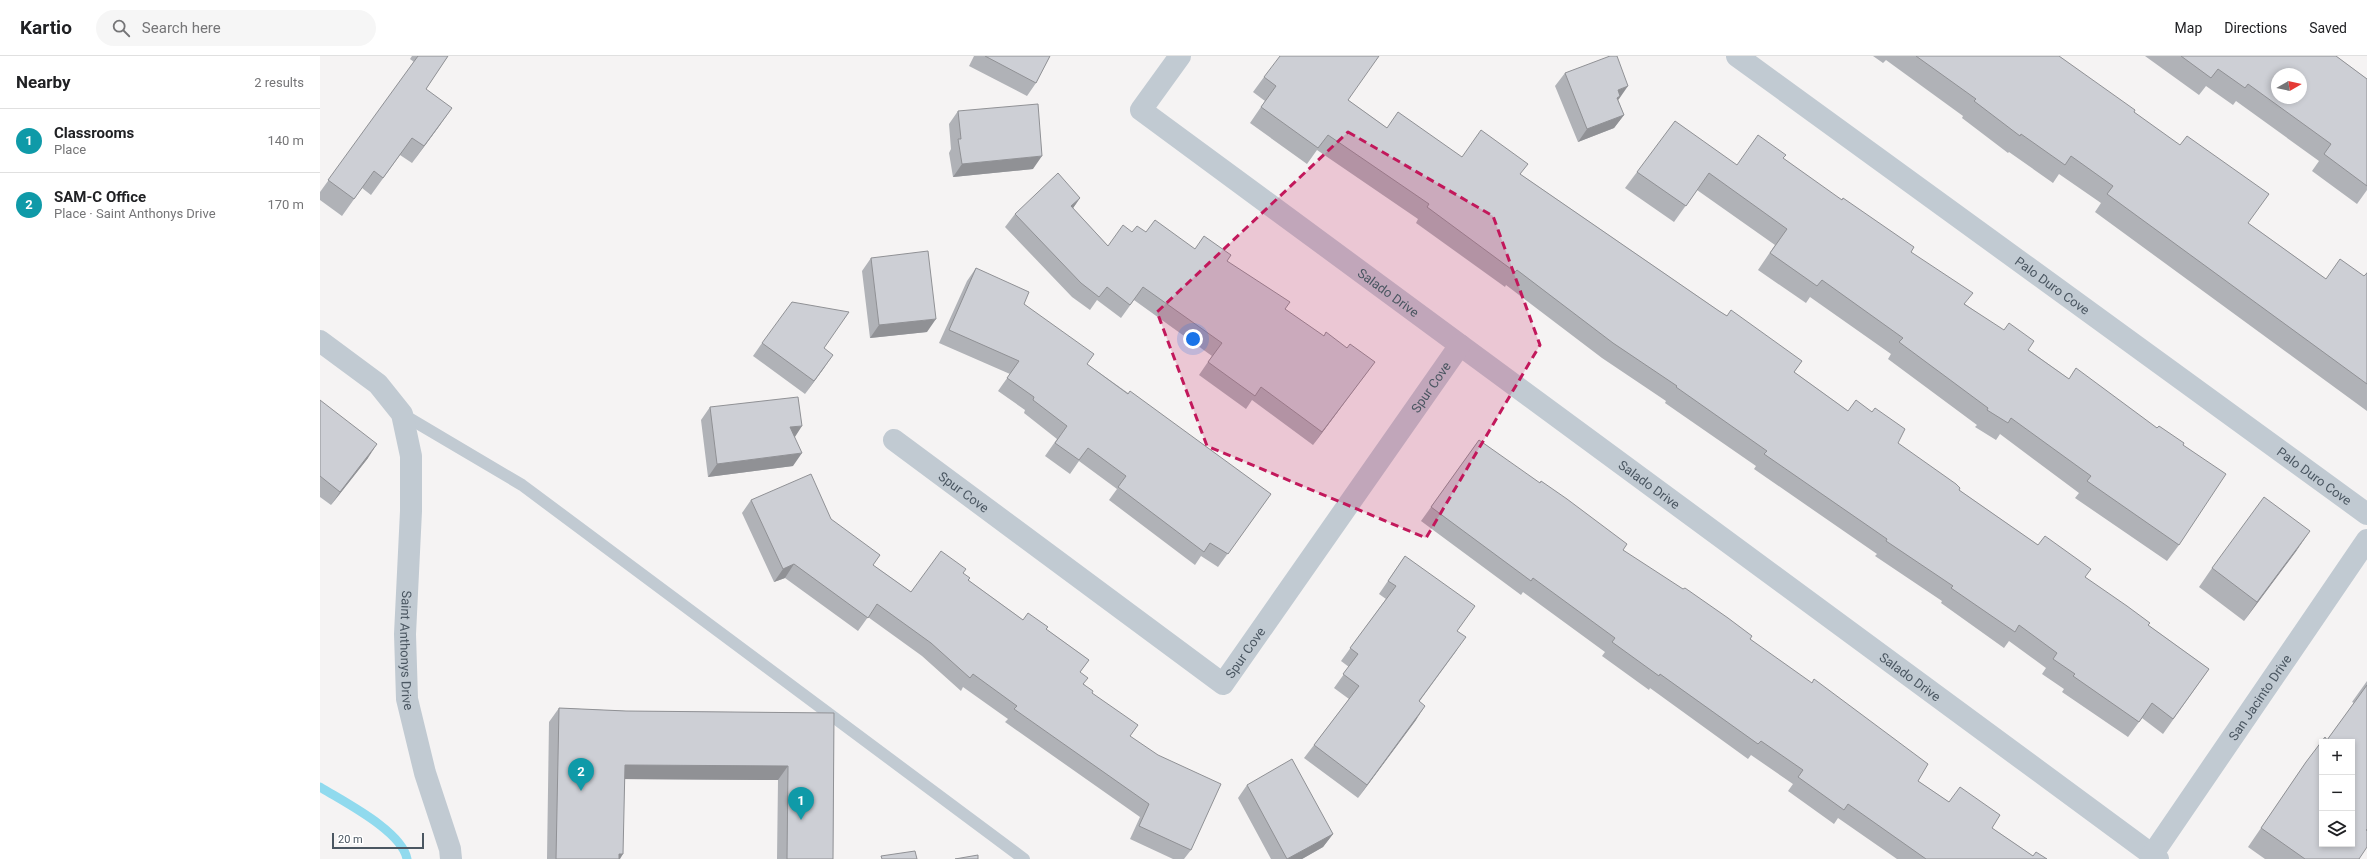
<!DOCTYPE html>
<meta charset="utf-8">
<style>
body{margin:0;font-family:Roboto,sans-serif;background:#f6f6f6;color:#202124}
.controls{position:absolute;right:12px;bottom:12px;display:grid;overflow:hidden;border-radius:0px;box-shadow:0 2px 6px #0003}
.controls button{width:36px;height:36px;display:grid;place-items:center;padding:0;border:0;border-bottom:1px solid #e0e0e0;background:#fff;color:#202124;font:20px sans-serif}
.compass{position:absolute;left:1951px;top:12px;width:36px;height:36px;border-radius:50%;background:#fff;box-shadow:0 2px 6px #0003;rotate:81deg}
.scale{position:absolute;left:12px;bottom:10px;width:92px;box-sizing:border-box;padding-left:4px;border:2px solid #4a5661;border-top:0;font-size:11px;line-height:14px;white-space:nowrap;color:#4a5661;-webkit-text-stroke:3px #fff;paint-order:stroke}
.you{position:absolute;left:873px;top:283px;width:14px;height:14px;margin:-10px;border:3px solid #fff;border-radius:50%;background:#1a73e8;box-shadow:0 0 0 6px #1a73e833}
.badge{display:grid;place-items:center;width:26px;height:26px;border-radius:50%;background:#ea580c;color:#fff;font-size:13px;font-weight:700}
.pin{position:absolute;translate:-50% -33px;filter:drop-shadow(0 1px 2px #0008)}
.pin::after{content:'';position:absolute;top:21px;width:14px;height:12px;background:inherit;clip-path:polygon(0 0,100% 0,50% 100%)}
.list{margin:0;padding:0;list-style:none}
h2{display:flex;justify-content:space-between;align-items:center;height:52px;margin:0;padding:0 16px;font-size:17px}
h2 small{font-size:13px;font-weight:400;color:#757577}
.list li{display:grid;grid-template-columns:26px 1fr auto;gap:12px;align-items:center;box-sizing:border-box;height:64px;padding:0 16px;border-top:1px solid #e0e0e0}
.list b{display:block;font-size:15px;white-space:nowrap}
.list p{margin:0;font-size:13px;white-space:nowrap;color:#757577}
.list em{font-size:13px;font-style:normal;color:#757577}
.icon{flex:none;width:22px;height:22px;fill:none;stroke:currentColor;stroke-width:2;stroke-linecap:round;stroke-linejoin:round}
.map{position:relative;flex:none;width:2047px;height:803px;overflow:hidden}
header{display:flex;align-items:center;gap:24px;box-sizing:border-box;height:56px;padding:0 20px;background:#fff;border-bottom:1px solid #e0e0e0}
header strong{font-size:19px}
nav{display:flex;gap:22px;margin-inline-start:auto;font-size:14px}
.search{width:280px;height:36px;background:#f6f6f6;display:flex;align-items:center;gap:10px;box-sizing:border-box;padding:0 14px;border-radius:22px;color:#757577;font-size:15px}
main{display:flex}
aside{flex:1;background:#fff}
.map>svg:first-child{display:block}
.lines{fill:none;stroke-linecap:round;stroke-linejoin:round}
.stream{stroke:#90daee;stroke-width:9}
.service{stroke:#c1cad2;stroke-width:12}
.minor{stroke:#c1cad2;stroke-width:22}
.wall{fill:#b0b2b7}
.shaded-wall{fill:#909195}
.building{fill:#cdcfd5;stroke:#909195;fill-rule:evenodd}
.marked{fill:#c2185b;fill-opacity:0.2;stroke:#c2185b;stroke-width:3;stroke-dasharray:8 5;stroke-linejoin:round}
.labels{text-anchor:middle;dominant-baseline:central;stroke-width:3;stroke-linejoin:round;paint-order:stroke}
.street-label{font-size:13px;fill:#4a5661;stroke:#fff}
</style>
<header>
<strong>Kartio</strong>
<div class="search"><svg class="icon" aria-label="search" viewBox="0 0 24 24"><circle cx="10" cy="10" r="6"/><path d="M15 15l6 6"/></svg>Search here</div>
<nav><a>Map</a><a>Directions</a><a>Saved</a></nav>
</header>
<main>
<aside>
<h2>Nearby<small>2 results</small></h2>
<ul class="list">
<li><span class="badge" style="background:#0f9aa8">1</span><div><b>Classrooms</b><p>Place</p></div><em>140 m</em></li>
<li><span class="badge" style="background:#0f9aa8">2</span><div><b>SAM-C Office</b><p>Place · Saint Anthonys Drive</p></div><em>170 m</em></li>
</ul>
</aside>
<div class="map">
<svg width="2047" height="803" viewBox="0 0 2047 803">
<rect width="100%" height="100%" fill="#f5f3f3"/>
<g class="lines">
<path class="stream" d="M 0,731 C 24,746 82,775 87,803"/>
<path class="service" d="M 82,358 L 202,429 L 704,803"/>
<g class="minor">
<path id="s1" d="M 860,0 L 821,54 L 1838,803"/>
<path id="s2" d="M 1417,0 L 2047,458"/>
<path id="s3" d="M 0,285 L 58,328 L 82,358 L 91,400 L 91,455 L 85,578 L 87,643 L 105,717 L 130,793 L 131,803"/>
<path id="s4" d="M 574,384 L 903,628 L 1140,289"/>
<path id="s5" d="M 1832,799 L 2047,484"/>
</g>
</g>
<path class="wall" d="M 92,0 L 128,0 L 106,33 L 120,69 L 92,107 L 80,99 L 51,139 L 42,132 L 22,160 L 0,144 L 0,136 L 94,6 L 90,3 Z
M 654,0 L 730,0 L 716,27 L 707,40 L 649,10 Z
M 1553,0 L 1739,0 L 1814,56 L 1928,167 L 2006,223 L 2044,220 L 2047,216 L 2047,355 L 1775,156 L 1781,147 L 1739,118 L 1733,127 L 1689,96 L 1688,97 L 1642,62 L 1643,60 L 1566,4 L 1563,7 Z
M 1825,0 L 2016,0 L 2047,23 L 2047,134 L 2037,148 L 1992,115 L 1999,105 L 1916,45 L 1913,49 L 1886,30 L 1879,39 Z
M 1245,17 L 1299,43 L 1298,44 L 1304,59 L 1294,72 L 1258,86 L 1235,30 Z
M 944,21 L 1028,44 L 1067,72 L 1142,101 L 1200,118 L 1399,255 L 1482,305 L 1474,316 L 1528,355 L 1578,387 L 1639,434 L 1718,489 L 1765,521 L 1828,569 L 1889,613 L 1843,678 L 1822,662 L 1808,681 L 1742,636 L 1744,633 L 1722,618 L 1726,612 L 1689,585 L 1684,592 L 1621,547 L 1622,545 L 1555,500 L 1557,498 L 1434,413 L 1436,410 L 1345,347 L 1346,345 L 1282,302 L 1186,229 L 1185,231 L 1096,167 L 1098,163 L 997,94 L 987,108 L 930,67 L 945,45 L 933,36 Z
M 638,55 L 713,113 L 633,121 L 629,97 L 631,93 L 629,68 Z
M 1463,102 L 1591,196 L 1645,248 L 1749,323 L 1837,372 L 1863,389 L 1859,489 L 1847,505 L 1755,442 L 1759,437 L 1680,378 L 1676,384 L 1655,371 L 1657,369 L 1568,303 L 1571,298 L 1490,241 L 1486,247 L 1438,214 L 1455,189 L 1377,134 L 1354,166 L 1305,132 L 1317,116 L 1417,109 Z
M 760,142 L 753,152 L 788,190 L 812,176 L 826,176 L 907,205 L 1045,319 L 993,389 L 932,344 L 926,353 L 879,319 L 892,300 L 814,244 L 801,262 L 777,244 L 770,254 L 752,241 L 685,171 L 695,158 Z
M 551,202 L 607,276 L 550,282 L 542,215 Z
M 656,212 L 704,248 L 767,308 L 951,438 L 898,511 L 881,500 L 875,509 L 789,444 L 797,433 L 759,405 L 750,418 L 725,400 L 737,383 L 704,357 L 705,354 L 678,335 L 690,318 L 619,287 L 647,225 Z
M 442,287 L 504,292 L 504,312 L 485,338 L 433,300 Z
M 0,344 L 48,402 L 11,449 L 0,441 Z
M 390,351 L 475,381 L 473,410 L 388,421 L 381,364 Z
M 1159,384 L 1303,494 L 1430,583 L 1598,725 L 1629,746 L 1672,772 L 1713,800 L 1727,803 L 1577,803 L 1518,762 L 1514,768 L 1468,735 L 1473,728 L 1431,699 L 1428,703 L 1330,632 L 1329,634 L 1282,600 L 1285,596 L 1203,536 L 1201,539 L 1101,465 Z
M 431,444 L 511,463 L 553,509 L 591,536 L 643,517 L 648,524 L 703,564 L 726,573 L 769,604 L 760,616 L 764,628 L 810,680 L 871,794 L 864,803 L 853,803 L 810,783 L 820,761 L 685,666 L 688,663 L 643,631 L 641,635 L 602,600 L 548,561 L 538,575 L 465,522 L 454,526 L 422,457 Z
M 1977,494 L 1924,565 L 1879,531 L 1892,512 Z
M 1085,500 L 1137,575 L 1137,594 L 1099,646 L 1096,664 L 1038,742 L 984,702 L 994,689 L 1029,643 L 1014,632 L 1029,611 L 1021,605 L 1066,543 L 1059,538 Z
M 2047,625 L 2047,774 L 2039,803 L 1945,803 L 1928,791 L 1986,706 L 2007,684 L 2034,647 L 2032,646 Z
M 239,652 L 306,655 L 514,657 L 513,803 L 457,803 L 458,724 L 305,723 L 300,803 L 227,803 L 229,666 Z
M 927,729 L 1013,778 L 1003,791 L 982,803 L 951,803 L 918,742 Z"/>
<path class="shaded-wall" d="M 1308,30 L 1299,43 L 1297,44 L 1291,53 L 1298,34 Z
M 132,52 L 120,69 L 92,107 L 104,90 Z
M 1304,59 L 1294,72 L 1258,86 L 1267,73 Z
M 722,100 L 713,113 L 633,121 L 642,108 Z
M 760,142 L 751,155 L 751,150 Z
M 616,263 L 607,276 L 550,282 L 559,269 Z
M 513,299 L 504,312 L 485,338 L 494,325 Z
M 1055,306 L 1045,319 L 993,389 L 1002,376 Z
M 482,370 L 473,384 L 470,371 Z
M 57,388 L 48,402 L 11,449 L 20,436 Z
M 482,397 L 473,410 L 388,421 L 397,408 Z
M 1990,475 L 1977,494 L 1924,565 L 1937,546 Z
M 474,508 L 465,522 L 454,526 L 463,513 Z
M 1105,650 L 1096,664 L 1038,742 L 1047,729 Z
M 305,709 L 468,710 L 458,724 L 295,723 Z
M 1013,778 L 1003,791 L 982,803 L 967,803 Z
M 299,798 L 303,798 L 300,803 L 296,803 Z"/>
<path class="building" d="M 98,0 L 128,0 L 106,33 L 132,52 L 104,90 L 92,82 L 63,122 L 54,115 L 34,143 L 8,124 Z
M 665,0 L 730,0 L 716,27 Z
M 960,0 L 1059,0 L 1028,44 L 1067,72 L 1078,56 L 1142,101 L 1161,74 L 1208,108 L 1200,118 L 1399,255 L 1407,260 L 1411,254 L 1482,305 L 1474,316 L 1528,355 L 1536,344 L 1552,356 L 1555,352 L 1585,373 L 1578,387 L 1636,428 L 1640,432 L 1639,434 L 1718,489 L 1725,480 L 1771,513 L 1765,521 L 1807,550 L 1830,567 L 1828,569 L 1889,613 L 1853,663 L 1832,647 L 1819,666 L 1753,620 L 1755,618 L 1733,603 L 1737,597 L 1699,569 L 1695,576 L 1631,532 L 1633,530 L 1566,485 L 1567,483 L 1444,398 L 1447,395 L 1356,331 L 1357,330 L 1293,287 L 1197,214 L 1195,216 L 1107,151 L 1109,148 L 1008,79 L 998,92 L 941,51 L 956,30 L 944,21 Z
M 1290,0 L 1297,0 L 1308,30 L 1298,34 L 1300,40 L 1297,42 L 1304,59 L 1267,73 L 1245,17 Z
M 1596,0 L 1739,0 L 1815,54 L 1814,56 L 1860,89 L 1867,80 L 1949,138 L 1928,167 L 2006,223 L 2020,203 L 2044,220 L 2047,217 L 2047,328 L 1787,138 L 1793,130 L 1751,100 L 1745,109 L 1701,78 L 1700,80 L 1654,45 L 1656,43 Z
M 1861,0 L 2016,0 L 2047,23 L 2047,130 L 2004,98 L 2011,88 L 1928,28 L 1925,32 L 1898,13 L 1891,22 ZM 1957,18 L 1981,18 L 1981,42 L 1957,42 Z
M 718,48 L 722,100 L 642,108 L 638,83 L 641,83 L 638,55 Z
M 1355,65 L 1417,109 L 1438,79 L 1466,99 L 1463,102 L 1522,144 L 1523,142 L 1594,191 L 1591,196 L 1653,237 L 1644,248 L 1684,274 L 1689,267 L 1714,285 L 1708,294 L 1749,323 L 1756,312 L 1837,372 L 1839,370 L 1864,387 L 1863,389 L 1906,418 L 1859,489 L 1767,425 L 1771,420 L 1691,362 L 1688,367 L 1667,354 L 1668,352 L 1579,286 L 1583,282 L 1502,224 L 1497,230 L 1450,197 L 1467,173 L 1389,117 L 1366,150 L 1317,116 Z
M 738,117 L 760,142 L 751,150 L 788,190 L 803,169 L 812,176 L 817,170 L 826,176 L 835,164 L 875,193 L 884,180 L 911,199 L 907,205 L 970,246 L 965,253 L 1004,280 L 1006,276 L 1027,292 L 1030,288 L 1055,306 L 1002,376 L 941,331 L 935,340 L 888,306 L 902,287 L 823,231 L 810,249 L 787,231 L 779,241 L 761,227 L 695,158 Z
M 608,195 L 616,263 L 559,269 L 551,202 Z
M 656,212 L 709,236 L 704,248 L 774,298 L 767,308 L 808,338 L 810,335 L 951,438 L 908,498 L 890,487 L 884,496 L 798,431 L 806,420 L 768,392 L 759,404 L 735,387 L 747,370 L 713,344 L 714,341 L 687,322 L 699,305 L 629,274 Z
M 472,246 L 529,256 L 504,292 L 513,299 L 494,325 L 442,287 Z
M 478,341 L 482,370 L 470,371 L 482,397 L 397,408 L 390,351 Z
M 0,344 L 57,388 L 20,436 L 0,420 Z
M 1159,384 L 1220,427 L 1221,425 L 1247,443 L 1307,488 L 1303,494 L 1363,533 L 1365,532 L 1408,562 L 1432,580 L 1430,583 L 1492,627 L 1494,623 L 1608,708 L 1598,725 L 1629,746 L 1640,731 L 1680,759 L 1672,772 L 1713,800 L 1716,796 L 1727,803 L 1606,803 L 1528,748 L 1524,754 L 1478,721 L 1483,714 L 1441,685 L 1438,688 L 1340,618 L 1339,620 L 1292,586 L 1295,582 L 1213,522 L 1211,525 L 1111,451 Z
M 491,418 L 511,463 L 560,499 L 553,509 L 591,536 L 621,495 L 646,513 L 643,517 L 650,522 L 648,524 L 703,564 L 708,557 L 728,571 L 726,573 L 769,604 L 760,616 L 768,622 L 763,628 L 773,635 L 772,637 L 818,669 L 810,680 L 838,699 L 901,728 L 871,794 L 819,770 L 829,748 L 694,653 L 697,650 L 653,618 L 650,622 L 611,587 L 557,548 L 548,562 L 474,508 L 463,513 L 431,444 Z
M 1944,441 L 1990,475 L 1937,546 L 1892,512 Z
M 1085,500 L 1155,550 L 1137,575 L 1146,581 L 1099,645 L 1105,650 L 1047,729 L 994,689 L 1039,630 L 1023,618 L 1038,598 L 1030,592 L 1076,530 L 1068,525 Z
M 2047,629 L 2047,773 L 2046,774 L 2047,775 L 2047,791 L 2039,803 L 1985,803 L 1941,772 L 1986,706 L 2005,681 L 2007,684 ZM 2002,686 L 2032,686 L 2032,788 L 2002,788 Z
M 239,652 L 306,655 L 514,657 L 513,803 L 467,803 L 468,710 L 305,709 L 303,798 L 299,798 L 299,803 L 236,803 Z
M 972,703 L 1013,778 L 967,803 L 927,729 Z
M 595,795 L 597,803 L 562,803 L 561,800 Z
M 658,799 L 658,803 L 635,803 Z"/>
<path class="marked" d="M 1028,76 L 1173,160 L 1220,289 L 1106,482 L 887,390 L 837,256 Z"/>
<g class="labels">
<g class="street-label">
<text stroke="none"><textPath href="#s2" startOffset="390">Palo Duro Cove</textPath></text>
<text stroke="none"><textPath href="#s1" startOffset="374">Salado Drive</textPath></text>
<text stroke="none"><textPath href="#s4" startOffset="772">Spur Cove</textPath></text>
<text stroke="none"><textPath href="#s2" startOffset="714">Palo Duro Cove</textPath></text>
<text stroke="none"><textPath href="#s1" startOffset="698">Salado Drive</textPath></text>
<text stroke="none"><textPath href="#s4" startOffset="87">Spur Cove</textPath></text>
<text stroke="none"><textPath href="#s3" startOffset="348">Saint Anthonys Drive</textPath></text>
<text stroke="none"><textPath href="#s4" startOffset="448">Spur Cove</textPath></text>
<text stroke="none"><textPath href="#s1" startOffset="1022">Salado Drive</textPath></text>
<text stroke="none"><textPath href="#s5" startOffset="191">San Jacinto Drive</textPath></text>
</g>
</g>
</svg>
<div class="controls">
<button>+</button>
<button>−</button>
<button><svg class="icon" aria-label="layers" viewBox="0 0 24 24"><path d="M12 4l9 5-9 5-9-5zM3 14l9 5 9-5"/></svg></button>
</div>
<svg class="compass" viewBox="-18 -18 36 36"><path d="M0-13l5 13h-10z" fill="#e53935"/><path d="M0 13l5-13h-10z" fill="#757577"/></svg>
<div class="scale">20 m</div>
<div class="you"></div>
<div class="pin badge" style="left:481px;top:764px;background:#0f9aa8">1</div>
<div class="pin badge" style="left:261px;top:735px;background:#0f9aa8">2</div>
</div>
</main>
